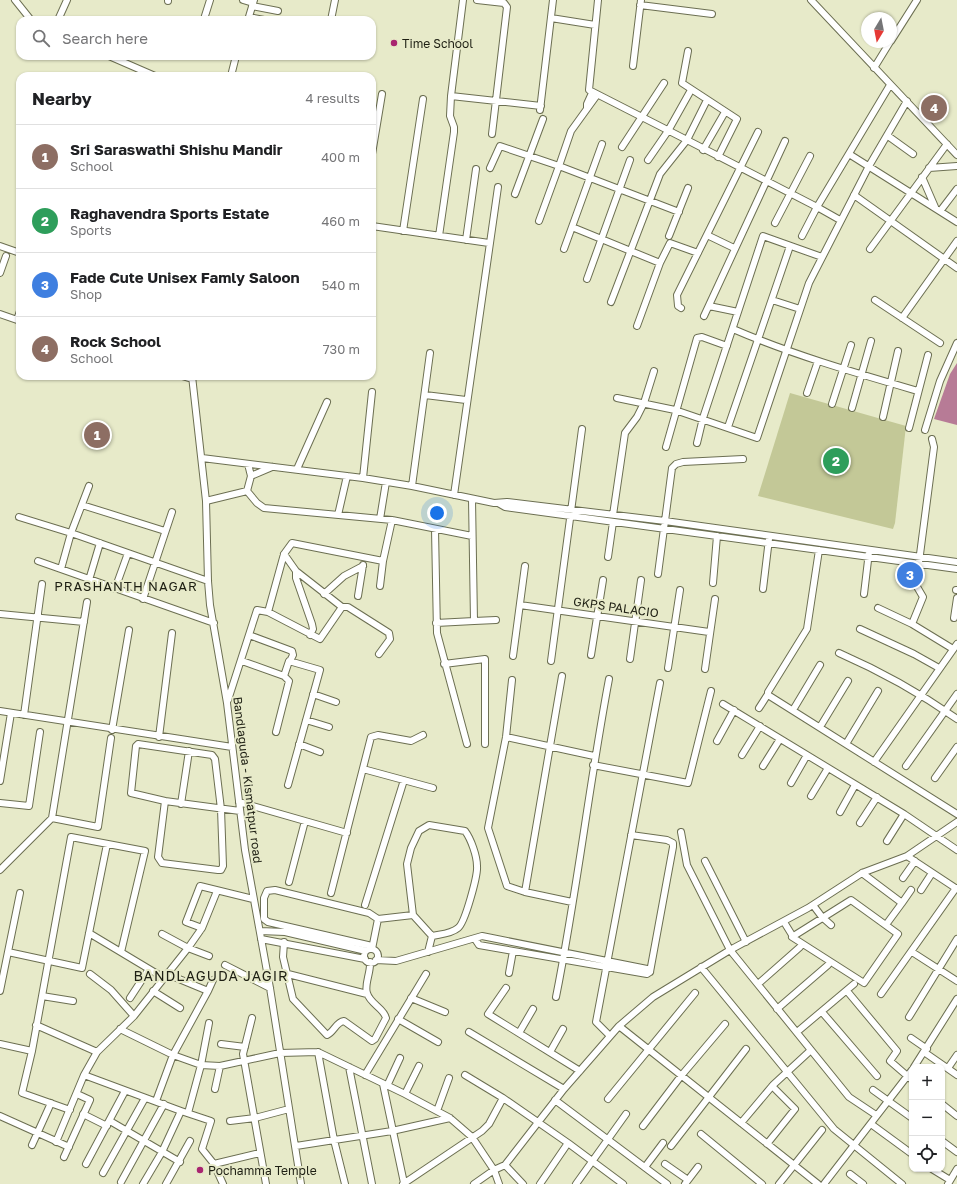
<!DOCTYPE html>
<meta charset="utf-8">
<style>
body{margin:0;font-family:"Golos Text",sans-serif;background:#f2f2f2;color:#202124}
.controls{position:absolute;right:12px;bottom:12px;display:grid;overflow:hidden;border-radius:8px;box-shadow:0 1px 3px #0004}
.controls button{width:36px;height:36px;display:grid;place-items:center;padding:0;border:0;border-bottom:1px solid #e0e0e0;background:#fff;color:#202124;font:20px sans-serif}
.compass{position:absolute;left:861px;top:12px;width:36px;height:36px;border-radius:50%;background:#fff;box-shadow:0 1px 3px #0004;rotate:190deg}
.you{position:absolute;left:437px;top:513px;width:14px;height:14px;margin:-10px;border:3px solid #fff;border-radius:50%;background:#1a73e8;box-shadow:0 0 0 6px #1a73e833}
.badge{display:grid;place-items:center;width:26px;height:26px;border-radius:50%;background:#d93025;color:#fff;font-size:13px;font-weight:700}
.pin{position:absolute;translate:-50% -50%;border:2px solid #fff;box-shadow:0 1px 4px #0006}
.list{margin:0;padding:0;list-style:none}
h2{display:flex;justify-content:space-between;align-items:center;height:52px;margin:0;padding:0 16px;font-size:17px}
h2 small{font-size:13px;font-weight:400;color:#757577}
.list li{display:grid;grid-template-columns:26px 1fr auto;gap:12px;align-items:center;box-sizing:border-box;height:64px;padding:0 16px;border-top:1px solid #e0e0e0}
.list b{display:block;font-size:15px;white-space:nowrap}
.list p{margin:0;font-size:13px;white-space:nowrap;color:#757577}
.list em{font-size:13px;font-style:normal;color:#757577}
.icon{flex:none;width:22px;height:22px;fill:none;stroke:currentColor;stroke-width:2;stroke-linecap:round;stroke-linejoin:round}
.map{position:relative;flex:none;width:957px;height:1184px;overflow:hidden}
.search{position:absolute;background:#fff;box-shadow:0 1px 3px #0004;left:16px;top:16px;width:360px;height:44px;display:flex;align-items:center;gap:10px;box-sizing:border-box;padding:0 14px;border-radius:12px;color:#757577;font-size:15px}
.panel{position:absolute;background:#fff;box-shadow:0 1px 3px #0004;left:16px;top:72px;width:360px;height:308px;border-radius:12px}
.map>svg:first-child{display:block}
.green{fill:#c3c897}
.water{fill:#b77b96}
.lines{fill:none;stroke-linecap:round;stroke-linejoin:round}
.minor-casing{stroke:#6c6f52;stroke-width:8}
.minor{stroke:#fff;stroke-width:6}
.poi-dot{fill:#a82570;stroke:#e7eac9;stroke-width:1.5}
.labels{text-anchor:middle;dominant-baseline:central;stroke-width:4;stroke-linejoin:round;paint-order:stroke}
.poi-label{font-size:12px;fill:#1e1f13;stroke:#e7eac9;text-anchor:start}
.street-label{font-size:12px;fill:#1e1f13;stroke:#e7eac9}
.neighbourhood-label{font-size:13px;letter-spacing:1px;fill:#1e1f13;stroke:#e7eac9}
.quarter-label{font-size:14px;letter-spacing:1px;fill:#1e1f13;stroke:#e7eac9}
</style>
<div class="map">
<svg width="957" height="1184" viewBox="0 0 957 1184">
<rect width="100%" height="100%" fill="#e7eac9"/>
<path class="green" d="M 790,393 L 906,426 L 895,523 L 893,529 L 758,496 Z"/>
<path class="water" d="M 957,363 L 957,425 L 934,419 L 950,374 Z"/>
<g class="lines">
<g class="minor-casing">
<path id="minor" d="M 15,0 L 31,20
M 243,0 L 253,3
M 463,0 L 451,96 L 541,106
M 477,0 L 504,3 L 507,7 L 492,134
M 598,0 L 589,90 L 687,140 L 660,174 L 611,302
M 811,0 L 957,155
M 168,1 L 168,0
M 640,5 L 712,14
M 252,6 L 278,11
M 249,17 L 264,20
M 551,18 L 595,25
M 204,19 L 210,0
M 58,20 L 67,0
M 248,20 L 254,0
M 331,20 L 335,0
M 891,41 L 917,0
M 688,51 L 682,83 L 737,119 L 718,157
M 109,56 L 155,76
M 633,66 L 641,0
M 874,68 L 890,42
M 231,76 L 236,56
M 597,95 L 571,131 L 559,166 L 679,212
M 707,100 L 687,140 L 817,207 L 890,85
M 587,108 L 587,104 L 592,93
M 540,110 L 553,0
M 888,136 L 913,154
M 622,147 L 664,83
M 703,150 L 725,112
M 372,154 L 382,94
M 849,154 L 957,222
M 648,160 L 668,131 L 691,90
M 490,168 L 500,146 L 559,166 L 539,221
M 929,168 L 957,166
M 922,177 L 935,207
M 515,194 L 543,119
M 854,195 L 957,268
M 941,210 L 957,189
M 775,223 L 810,156
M 372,226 L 489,243
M 572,227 L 660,263
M 403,231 L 423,99
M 707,235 L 734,248
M 439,236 L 454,132 L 454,127 L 450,116 L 451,96
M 669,236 L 688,188
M 802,236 L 817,207 L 840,220
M 466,240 L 476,169
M 0,246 L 20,253
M 564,249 L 602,144
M 870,249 L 947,144
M 0,273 L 6,256
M 587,279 L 630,160
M 772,300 L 800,309
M 875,300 L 940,343
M 709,306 L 738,312
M 681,308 L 678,306 L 677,295 L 758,132
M 0,314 L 20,321
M 704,316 L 785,141
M 902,318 L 957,241
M 17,320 L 20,311
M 637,326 L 660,263 L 670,243 L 698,253
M 733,329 C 793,355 856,373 918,391
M 182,376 L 192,379
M 192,376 L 206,501 L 208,581 L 210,605 L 227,703 L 245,850 L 270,988 L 301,1184
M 807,393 L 818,361
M 425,395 L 466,400
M 617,398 L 675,410 L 757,438 L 809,283 L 869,166 L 907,101
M 832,404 L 851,345
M 852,408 L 871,341
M 883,417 L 898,351
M 728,427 L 790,246
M 909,428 L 928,355
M 925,430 L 940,381 L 957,343
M 932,439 L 934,447 L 916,585 L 923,597 L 912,624 L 953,649
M 697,443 L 703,418 L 763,236 L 822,257
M 666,447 L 697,338 L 702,337 L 727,346
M 202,458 L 363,478 L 412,486 L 494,503 L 507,502 L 665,521 L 957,562
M 248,464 L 251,476 L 272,467
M 297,469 L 327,402
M 363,478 L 372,392
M 412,486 L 430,353
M 247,491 L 251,476
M 454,495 L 498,187
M 206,501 L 247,491 L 257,503 L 264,508 L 392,520 L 472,536
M 498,503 L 505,507 L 957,569
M 82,505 L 165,531
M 338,515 L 347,476
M 613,515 L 625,433 L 637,417 L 644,403 L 654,371
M 19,517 L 71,533 L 208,581
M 380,519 L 386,482
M 435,529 L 437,633 L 467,744
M 819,550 L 807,629 L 768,692 L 768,695 L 957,814
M 284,554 L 296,571 L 342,607 L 348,607 L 389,633 L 390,639 L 379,654
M 608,557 L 613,522
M 38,561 L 214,623
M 61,569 L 71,533 L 89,486
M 296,571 L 296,578 L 312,624 L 313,629 L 310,635
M 658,574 L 672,468 L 676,464 L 683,462 L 743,459
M 89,580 L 100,543
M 713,583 L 717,536
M 380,586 L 383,561 L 392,520
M 115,589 L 128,553
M 763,589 L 769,539
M 956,590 L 957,590
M 324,594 L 344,576 L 363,566
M 864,594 L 869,552
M 358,596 L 363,565
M 143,599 L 172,512
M 520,605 L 709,632
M 878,608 L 912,624
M 268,612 L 284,554 L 292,543 L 383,561
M 0,614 L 84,622
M 954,618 L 957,598
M 474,621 L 496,620
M 436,623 L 474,621 L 472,499
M 860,629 L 914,654 L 939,668
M 249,635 L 292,651 L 293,655 L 290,661
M 839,653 C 880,671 920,693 957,719
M 591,655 L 603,580
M 513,656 L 525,566
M 630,659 L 641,580
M 242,661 L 284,676 L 289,661 L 320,670 L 288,785
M 551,661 L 582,429
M 444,664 L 485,659 L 485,744
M 668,668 L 680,590
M 705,669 L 715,599
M 562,676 L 525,892 L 572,902
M 512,680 L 506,737 L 488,828 L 507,886 L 525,892
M 313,694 L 336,702
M 228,700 L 257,610 L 268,612 L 320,639 L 342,607
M 723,704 L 904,814 L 957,850
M 759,708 L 768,694
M 793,710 L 820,665
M 0,711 L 232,747
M 24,715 L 42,584
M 306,720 L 329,727
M 820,727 L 848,681
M 112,730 L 129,630
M 276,732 L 289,681 L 284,676
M 159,737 L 172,633
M 506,737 L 594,756
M 717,741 L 734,710
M 299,744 L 320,752
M 846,744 L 878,691
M 742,755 L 760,726
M 874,762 L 957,644
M 593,765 L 688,783 L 711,691
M 763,766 L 780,739
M 906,766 L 957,694
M 363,769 L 433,788
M 935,778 L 957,747
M 0,781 L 11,713
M 791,783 L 807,755
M 811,796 L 828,768
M 165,801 L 131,793 L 136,746 L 138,744 L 212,755 L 215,759 L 221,809 L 223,866 L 221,870 L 218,870 L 162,863 L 158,857 L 165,801 L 240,811
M 239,802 L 347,833
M 0,803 L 29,806 L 40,732
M 181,804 L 189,751
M 840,812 L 855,785
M 52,818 L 98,827 L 111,738
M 860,823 L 877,797
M 681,832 L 687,865 L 730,950 L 849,1097 L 876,1115
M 631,835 L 667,840 L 673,843 L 673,847 L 650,972
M 887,841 L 904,814
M 907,856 L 957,889
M 705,861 L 746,942
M 0,870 L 52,818 L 87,602
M 862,873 L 902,903 L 888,922
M 903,878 L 915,861
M 289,882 L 305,821
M 921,890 L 932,873
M 331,893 L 371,737 L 378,735 L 411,741 L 423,735
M 851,900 L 898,934 L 864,983 L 792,937 Z
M 902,903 L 911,890
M 365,905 L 404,780
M 813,905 L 822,917 L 831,925
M 413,915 L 432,936
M 378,919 L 413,915 L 407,864 L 411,848 L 419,831 L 429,825 L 465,831 C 471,839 477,856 477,866 C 478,875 465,923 458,928 C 451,934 441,934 432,936 L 428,952
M 784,922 L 792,935
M 202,928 L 186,922 L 200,886 L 253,899
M 260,931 L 285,932 L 366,951
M 89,933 L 164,978
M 162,934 L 188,948 L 209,956
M 261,939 L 365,959
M 284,942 L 283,957 L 293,999 L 327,1035 C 334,1032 336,1022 344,1021 L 372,1041 L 375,1039 L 386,1018 C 384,1008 370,1004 367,993 C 364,985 371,972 370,962
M 372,949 L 378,919 L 369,913 L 275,890 L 267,891 L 264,898 L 264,919 L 268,922 L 372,946
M364 956a7 7 0 1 1 14 0a7 7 0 1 1-14 0Z
M 8,952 L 82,968 L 107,844
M 912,952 L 957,981
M 376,960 L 396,961 L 482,936 L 647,969 L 650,972 L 647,974 L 479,945 L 475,939
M 225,965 L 270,988
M 701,967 L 834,1129 L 902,1184
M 509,973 L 513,951
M 90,974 L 111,990 L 134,1016
M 167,974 L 208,991 L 213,980
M 288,974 L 367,994
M 758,984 L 800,947
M 506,988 L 488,1014 L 580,1071
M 0,991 L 20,893
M 153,991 L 180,1008
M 847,991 L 897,1051 L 890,1061 L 912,1080
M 881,994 L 956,888
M 42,996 L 73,1001
M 556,997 C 577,892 589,785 609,679
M 130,998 L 149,969
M 411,998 L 445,1012
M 777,1009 L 828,965
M 822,1012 L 877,1076
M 909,1017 L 957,939
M 252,1018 L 243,1054 L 266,1184
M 398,1019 L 438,1042
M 36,1025 L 97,1052
M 619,1026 L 818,1184
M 120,1029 L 173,1055 L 201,1065 L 220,1066 L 280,1053 L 318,1052 L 405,1094 L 450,1118 L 472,1137 L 494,1170 L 505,1165 L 523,1184
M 469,1032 L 564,1089
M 797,1032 L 854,984
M 519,1033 L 533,1009
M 610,1036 L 596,1022 L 660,683
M 911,1038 L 927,1049
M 0,1044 L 32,1051
M 221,1044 L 245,1047
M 318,1052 L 334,1140 L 345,1184
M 550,1052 L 563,1029
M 924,1052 L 957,1075
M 349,1067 L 372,1184
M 914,1067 L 957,999
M 948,1068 L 957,1055
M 84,1075 L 181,1111 L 211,1121 L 202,1149 L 214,1164 L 223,1184
M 365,1075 L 426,974
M 465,1075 L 503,1098 L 568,1143 L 540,1184
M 383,1084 L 404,1183
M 387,1086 L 400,1058
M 215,1089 L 220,1066
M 873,1090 L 912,1118
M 405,1094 L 419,1066
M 608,1099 L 695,993
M 555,1100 L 667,1184
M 156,1101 L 173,1055 L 208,991
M 942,1104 L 957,1116
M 70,1110 L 22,1093 L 32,1051 L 71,837 L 145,851 L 121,952
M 437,1111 L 449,1078
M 188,1113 L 201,1065 L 209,1023
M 83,1114 L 107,1126
M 0,1116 L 69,1147
M 110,1121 L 180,1162
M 230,1121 L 255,1118 L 289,1109
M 741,1123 L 773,1085 L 811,1050
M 871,1124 L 912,1154
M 643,1126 L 681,1076 L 725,1024
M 701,1134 L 762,1184
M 942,1141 L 957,1152
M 56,1142 L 84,1075 L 97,1052 L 134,1016 L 188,948 L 202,928 L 217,891
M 568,1143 L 623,1184
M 767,1144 L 795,1109 L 772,1086
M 32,1145 L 51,1103
M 296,1146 L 392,1131 L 450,1118
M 671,1146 L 746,1049
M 64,1157 L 90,1100 L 77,1094
M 86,1164 L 125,1091
M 214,1164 L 260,1153
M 665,1164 L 688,1180
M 505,1165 L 564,1089 L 619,1026 L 653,997 L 730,950 L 808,908 L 862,873 L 907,856 L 957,822
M 645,1167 L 663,1143
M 932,1169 L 950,1180
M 103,1173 L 145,1098
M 850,1174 L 863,1184
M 121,1182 L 164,1104
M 143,1184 L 162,1152 L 181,1111
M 166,1184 L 190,1141
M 403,1184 L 482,1131 L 489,1124 L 503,1098
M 474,1184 L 494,1170 L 499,1184
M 576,1184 L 626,1114
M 685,1184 L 698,1167
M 779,1184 L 822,1130
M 824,1184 L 912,1070
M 948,1184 L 957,1169"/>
</g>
<use href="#minor" class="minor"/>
</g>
<g class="poi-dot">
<circle cx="394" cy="43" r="4"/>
<circle cx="200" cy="1170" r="4"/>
</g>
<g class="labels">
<g class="poi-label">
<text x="402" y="43">Time School</text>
<text x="208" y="1170">Pochamma Temple</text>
</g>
<g class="street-label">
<text transform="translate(616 607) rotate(8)">GKPS PALACIO</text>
<text transform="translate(248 780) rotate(83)">Bandlaguda - Kismatpur road</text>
</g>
<g class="neighbourhood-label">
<text x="126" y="586">PRASHANTH NAGAR</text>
</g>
<g class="quarter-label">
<text x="211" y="975">BANDLAGUDA JAGIR</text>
</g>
</g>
</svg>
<div class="controls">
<button>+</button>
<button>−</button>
<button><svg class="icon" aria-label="locate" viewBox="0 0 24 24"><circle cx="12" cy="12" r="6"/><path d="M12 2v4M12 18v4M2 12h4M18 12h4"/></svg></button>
</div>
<svg class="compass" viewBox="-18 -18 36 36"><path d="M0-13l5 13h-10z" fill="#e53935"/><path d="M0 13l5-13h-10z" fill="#757577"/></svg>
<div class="you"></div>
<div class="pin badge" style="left:97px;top:435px;background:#8d6e63">1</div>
<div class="pin badge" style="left:836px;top:461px;background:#2e9e5b">2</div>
<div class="pin badge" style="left:910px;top:575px;background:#3f7fe0">3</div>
<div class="pin badge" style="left:934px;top:108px;background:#8d6e63">4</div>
<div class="search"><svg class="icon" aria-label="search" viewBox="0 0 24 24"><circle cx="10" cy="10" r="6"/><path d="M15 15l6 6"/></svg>Search here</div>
<section class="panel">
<h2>Nearby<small>4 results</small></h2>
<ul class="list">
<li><span class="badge" style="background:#8d6e63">1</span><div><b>Sri Saraswathi Shishu Mandir</b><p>School</p></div><em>400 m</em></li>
<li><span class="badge" style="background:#2e9e5b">2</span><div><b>Raghavendra Sports Estate</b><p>Sports</p></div><em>460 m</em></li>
<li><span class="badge" style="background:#3f7fe0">3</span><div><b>Fade Cute Unisex Famly Saloon</b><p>Shop</p></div><em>540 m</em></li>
<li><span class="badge" style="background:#8d6e63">4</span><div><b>Rock School</b><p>School</p></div><em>730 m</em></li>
</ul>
</section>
</div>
